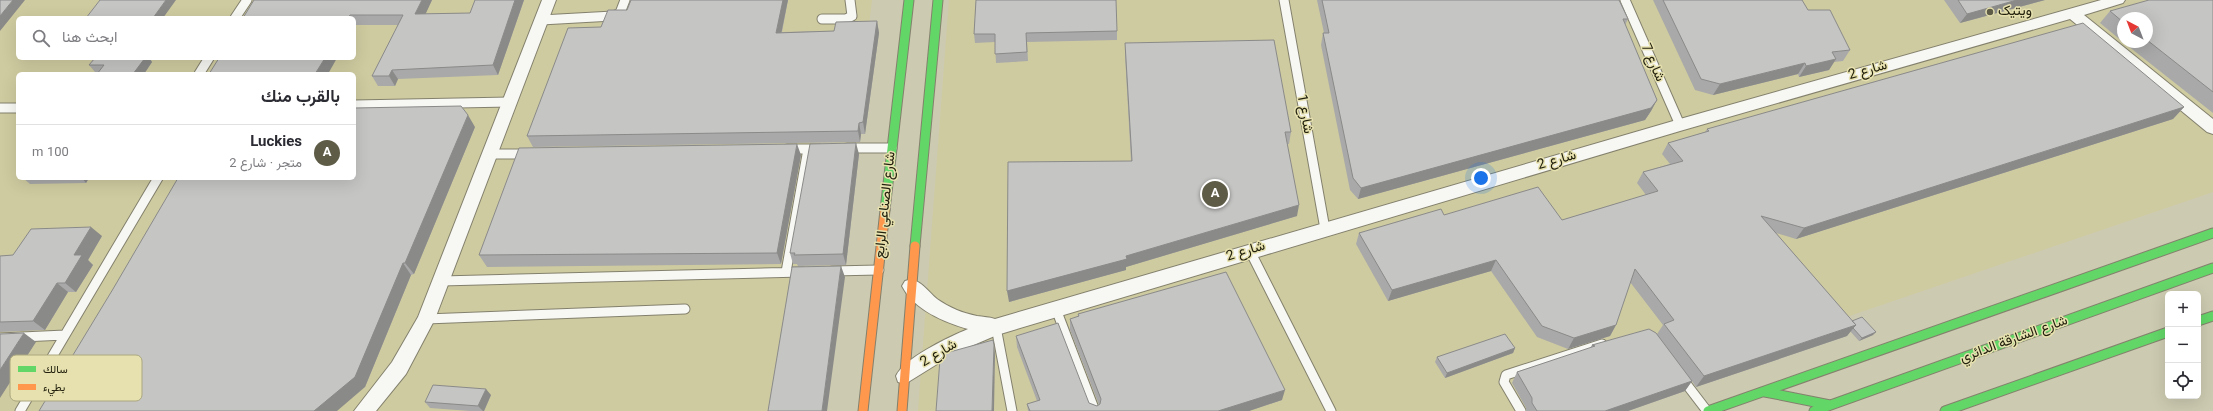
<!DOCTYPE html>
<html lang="ar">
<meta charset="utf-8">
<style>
body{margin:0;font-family:Georgia,Vazirmatn,serif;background:#f2f2f3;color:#2b2b33;direction:rtl}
.controls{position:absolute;right:12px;bottom:12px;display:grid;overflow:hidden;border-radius:6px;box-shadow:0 4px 16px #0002}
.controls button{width:36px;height:36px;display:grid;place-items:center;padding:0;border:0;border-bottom:1px solid #e1e1e2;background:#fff;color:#2b2b33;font:20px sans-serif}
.compass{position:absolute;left:2117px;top:12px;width:36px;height:36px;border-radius:50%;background:#fff;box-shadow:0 4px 16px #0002;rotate:318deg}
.you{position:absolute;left:1481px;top:178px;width:14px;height:14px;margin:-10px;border:3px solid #fff;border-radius:50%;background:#1a73e8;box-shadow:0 0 0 6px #1a73e833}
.badge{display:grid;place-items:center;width:26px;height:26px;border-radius:50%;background:#5e5c47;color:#fff;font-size:13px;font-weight:700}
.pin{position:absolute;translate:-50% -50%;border:2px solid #fff;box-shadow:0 1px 4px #0006}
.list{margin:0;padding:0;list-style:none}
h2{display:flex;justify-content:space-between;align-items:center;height:52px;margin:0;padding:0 16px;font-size:17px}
h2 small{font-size:13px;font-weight:400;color:#7c7c81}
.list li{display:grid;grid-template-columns:26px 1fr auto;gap:12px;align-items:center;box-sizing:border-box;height:56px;padding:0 16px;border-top:1px solid #e1e1e2}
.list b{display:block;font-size:15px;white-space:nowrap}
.list p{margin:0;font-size:13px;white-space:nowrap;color:#7c7c81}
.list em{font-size:13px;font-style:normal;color:#7c7c81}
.icon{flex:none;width:22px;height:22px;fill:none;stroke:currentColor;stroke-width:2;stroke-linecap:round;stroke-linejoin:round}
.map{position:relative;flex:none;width:2213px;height:411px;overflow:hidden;direction:ltr}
.search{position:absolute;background:#fff;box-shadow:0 4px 16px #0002;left:16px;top:16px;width:340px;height:44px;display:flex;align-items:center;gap:10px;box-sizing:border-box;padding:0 14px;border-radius:6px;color:#7c7c81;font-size:15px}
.panel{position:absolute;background:#fff;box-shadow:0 4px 16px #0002;left:16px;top:72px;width:340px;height:108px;border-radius:6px;direction:rtl}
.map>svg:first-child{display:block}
.built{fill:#cfcba0;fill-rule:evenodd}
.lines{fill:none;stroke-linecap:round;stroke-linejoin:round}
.lane-casing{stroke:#83816d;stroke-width:11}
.street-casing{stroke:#83816d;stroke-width:2}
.fast-casing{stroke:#83816d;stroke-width:11}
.slow-casing{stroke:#83816d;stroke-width:11}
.lane{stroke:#f7f7f3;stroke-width:9}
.street{fill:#f7f7f3;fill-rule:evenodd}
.fast{stroke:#63d668;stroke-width:9}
.slow{stroke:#ff974d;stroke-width:9}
.wall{fill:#a9a9a9}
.shaded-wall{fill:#8a8a89}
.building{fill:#c5c5c4;stroke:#8a8a89}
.poi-dot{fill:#5e5c47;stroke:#e6e1af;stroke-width:1.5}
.labels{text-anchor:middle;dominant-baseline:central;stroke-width:3;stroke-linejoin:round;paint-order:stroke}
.poi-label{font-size:14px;fill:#23210e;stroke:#e6e1af;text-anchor:start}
.street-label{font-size:14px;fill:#23210e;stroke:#e6e1af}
.key{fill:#e6e1af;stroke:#aca77f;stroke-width:1}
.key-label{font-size:11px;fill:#23210e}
</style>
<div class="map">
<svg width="2213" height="411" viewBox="0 0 2213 411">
<rect width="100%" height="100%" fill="#cccab0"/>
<path class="built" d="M 0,0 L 872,0 L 822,411 L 0,411 ZM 18,18 L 354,18 L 354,58 L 18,58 ZM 18,74 L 354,74 L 354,178 L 18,178 Z
M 949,0 L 2213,0 L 2213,192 L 1570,411 L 918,411 ZM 2123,18 L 2147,18 L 2147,42 L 2123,42 Z"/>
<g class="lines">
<g class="lane-casing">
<path id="lane" d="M 1284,0 L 1325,229
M 1625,0 L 1680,125
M 235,18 L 247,0
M 822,19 L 846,19 L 852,16 L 850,0
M 541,20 L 613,16 L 620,13 L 625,0
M 199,74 L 209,58
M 354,105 L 510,102
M 0,108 L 18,108
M 847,148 L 892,148
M 787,149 L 820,149
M 489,154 L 528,154
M 1250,251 L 1331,411
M 832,271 L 879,270
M 786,272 L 808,149
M 441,281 L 803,272
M 1056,309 L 1095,411
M 426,319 L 685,309
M 996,327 L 1012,411
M 0,338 L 65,335
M 1681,377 L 1707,411
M 20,411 L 158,178
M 1521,411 L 1504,382 L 1506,375 L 1602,344"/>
</g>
<g class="street-casing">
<path id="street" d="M 542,0 L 556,0 L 435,319 L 406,374 L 376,411 L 354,411 L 392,362 L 418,317 Z
M 2101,0 L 2125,0 L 2123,3 L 2084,15 L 2213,119 L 2213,134 L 2207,132 L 2070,19 L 1680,131 L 997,335 L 955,353 L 905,384 L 898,382 L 896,376 C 904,358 949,337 968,329 C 944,322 914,310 902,286 L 905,281 C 919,276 927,291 937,299 C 950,308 962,313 977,316 C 983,317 990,317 995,319 L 1680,119 Z"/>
</g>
<g class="fast-casing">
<path id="fast" d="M 885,210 L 909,0
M 915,246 L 938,0
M 2198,321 L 2213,316
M 1765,392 L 1830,405
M 1708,411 L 2213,233
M 1814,411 L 2213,268
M 1945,411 L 2168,332"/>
</g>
<g class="slow-casing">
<path id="slow" d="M 863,411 L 885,210
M 902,411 L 915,246"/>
</g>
<use href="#lane" class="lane"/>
<use href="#street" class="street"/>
<use href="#fast" class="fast"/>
<use href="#slow" class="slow"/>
</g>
<path class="wall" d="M 254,0 L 432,0 L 425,14 L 470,13 L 475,0 L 524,0 L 498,75 L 398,79 L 395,86 L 378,86 L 372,76 L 398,25 L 356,25 L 354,29 L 354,18 L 243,18 Z
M 788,0 L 782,32 L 834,31 L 877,21 L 879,33 L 865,134 L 861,134 L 860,142 L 533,147 L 527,136 L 601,27 L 627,10 Z
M 976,0 L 1117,31 L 1117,40 L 1027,42 L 1028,61 L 996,63 L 995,42 L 975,43 L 974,34 Z
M 1317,0 L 1619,0 L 1628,19 L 1625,25 L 1657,100 L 1651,111 L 1645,120 L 1358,199 L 1350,190 L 1321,45 L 1323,33 L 1324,33 Z
M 1653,0 L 1802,0 L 1808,10 L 1850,50 L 1843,61 L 1834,62 L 1829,70 L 1799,77 L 1798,74 L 1713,95 L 1695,90 Z
M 1944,0 L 2045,0 L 1960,23 Z
M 2213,0 L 2213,113 L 2123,42 L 2147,42 L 2147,18 L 2123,18 L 2123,42 L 2100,23 L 2110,11 Z
M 1125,43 L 1291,132 L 1289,144 L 1287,144 L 1297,216 L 1126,267 L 1126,270 L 1009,302 L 1131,161 L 1125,55 Z
M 95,58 L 149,58 L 152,62 L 144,74 L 97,74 L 98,72 L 95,72 L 89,65 Z
M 2184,107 L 2173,119 L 1796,239 L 1776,233 L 1852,321 L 1873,335 L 1859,341 L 1850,331 L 1847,336 L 1696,387 L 1692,381 L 1685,391 L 1628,411 L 1526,411 L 1526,408 L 1512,383 L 1517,372 L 1590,348 L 1592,345 L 1657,334 L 1663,325 L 1630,282 L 1616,325 L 1610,336 L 1568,349 L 1537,337 L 1491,271 L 1388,301 L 1356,244 L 1359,233 L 1444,215 L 1562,220 L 1646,195 L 1637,183 L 1643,172 L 1670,164 L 1662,154 L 1668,143 L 1705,132 L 1707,129 Z
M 475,127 L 414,274 L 411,275 L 365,387 L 39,411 Z
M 859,154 L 846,265 L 798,266 L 797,264 L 793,264 L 790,253 Z
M 801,155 L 781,264 L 487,267 L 479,255 Z
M 23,178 L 89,178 L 86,183 L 30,184 Z
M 102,236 L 88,260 L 93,265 L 76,292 L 68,292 L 45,330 L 0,332 L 0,256 L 13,255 Z
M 1078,314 L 1282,400 L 1249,411 L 1028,411 L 1027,404 L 1037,401 L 1017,347 L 1016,336 L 1089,403 L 1097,406 L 1099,405 L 1070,330 L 1070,319 L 1078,317 Z
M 1515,348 L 1513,353 L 1445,378 L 1435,362 L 1437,357 Z
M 491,395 L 484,411 L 470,411 L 430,408 L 425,402 Z"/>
<path class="shaded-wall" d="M 13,0 L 25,0 L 0,31 L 0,16 Z
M 166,0 L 176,0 L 163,18 L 153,18 Z
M 422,0 L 432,0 L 421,24 L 415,14 Z
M 515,0 L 524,0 L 498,75 L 493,65 Z
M 783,0 L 788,0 L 779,44 L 776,33 Z
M 2017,0 L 2045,0 L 1960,23 L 1967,14 Z
M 877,21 L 879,33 L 865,134 L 863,122 Z
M 354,22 L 356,25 L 354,29 Z
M 141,58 L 149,58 L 152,62 L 144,74 L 133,74 Z
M 325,58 L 337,58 L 328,74 L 315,74 Z
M 1836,59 L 1829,70 L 1799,77 L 1806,66 Z
M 1805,63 L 1798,74 L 1713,95 L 1720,84 Z
M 392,70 L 398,79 L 395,86 L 389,76 Z
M 1657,100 L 1651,111 L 1645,120 L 1358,199 L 1361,188 Z
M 2184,107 L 2173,119 L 1796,239 L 1804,228 Z
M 468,115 L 475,127 L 414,274 L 405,263 Z
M 859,123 L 861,134 L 860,142 L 858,131 Z
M 856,143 L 859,154 L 846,265 L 843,254 Z
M 797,144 L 801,155 L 781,264 L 777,253 Z
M 82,178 L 89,178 L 86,183 Z
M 1299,205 L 1297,216 L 1126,267 L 1126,270 L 1009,302 L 1007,291 Z
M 91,227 L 102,236 L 88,260 L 93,265 L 76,292 L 65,283 L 74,255 Z
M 1496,260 L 1491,271 L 1388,301 L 1392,290 Z
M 403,263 L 411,275 L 365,387 L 337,411 L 314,411 Z
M 841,266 L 845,277 L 827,411 L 822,411 Z
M 57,283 L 68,292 L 45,330 L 33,321 Z
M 1616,325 L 1610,336 L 1568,349 L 1574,338 Z
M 1856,325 L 1847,336 L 1696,387 L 1704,376 Z
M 1876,332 L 1873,335 L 1859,341 L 1862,338 Z
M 24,333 L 36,342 L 0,398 L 0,370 Z
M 994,345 L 995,355 L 994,411 L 992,411 Z
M 1515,348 L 1513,353 L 1445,378 L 1447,373 Z
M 1692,381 L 1685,391 L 1628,411 L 1605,411 Z
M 486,389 L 491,395 L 484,411 L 483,411 L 478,406 Z
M 1285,390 L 1282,400 L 1249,411 L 1218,411 Z"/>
<path class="building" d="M 0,0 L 13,0 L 0,16 Z
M 100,0 L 166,0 L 153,18 L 86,18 Z
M 254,0 L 422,0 L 415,14 L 470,13 L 475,0 L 515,0 L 493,65 L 392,70 L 389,76 L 372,76 L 403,15 L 350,15 L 348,18 L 243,18 Z
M 631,0 L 783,0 L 776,33 L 834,31 L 836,22 L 877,21 L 863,122 L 859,123 L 858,131 L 527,136 L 568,28 L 601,27 L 608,10 L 627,10 Z
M 976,0 L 1116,0 L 1117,31 L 1026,33 L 1027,52 L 995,54 L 995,34 L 974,34 Z
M 1322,0 L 1619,0 L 1628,19 L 1623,19 L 1657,100 L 1651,108 L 1361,188 L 1353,178 L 1323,33 L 1329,33 Z
M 1663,0 L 1802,0 L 1808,10 L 1830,10 L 1850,50 L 1832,52 L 1836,59 L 1806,66 L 1805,63 L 1720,84 L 1701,79 Z
M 1958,0 L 2017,0 L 1967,14 Z
M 2149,0 L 2213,0 L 2213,92 L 2147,40 L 2147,18 L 2123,18 L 2123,22 L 2110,11 Z
M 2083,23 L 2184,107 L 1804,228 L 1761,216 L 1856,325 L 1704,376 L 1664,324 L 1674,320 L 1635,269 L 1616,325 L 1574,338 L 1542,326 L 1496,260 L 1392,290 L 1359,233 L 1441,209 L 1444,215 L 1538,187 L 1562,220 L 1658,191 L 1643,172 L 1683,161 L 1668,143 L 1709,131 L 1707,129 Z
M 1274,40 L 1291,132 L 1285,132 L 1299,205 L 1126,256 L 1127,259 L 1007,291 L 1008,162 L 1132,161 L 1125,43 Z
M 95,58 L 145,58 L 133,74 L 97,74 L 104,65 L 89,65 Z
M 219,58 L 325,58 L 315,74 L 209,74 Z
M 461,106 L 468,115 L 405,263 L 403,263 L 355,377 L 314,411 L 39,411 L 113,289 L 178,178 L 354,178 L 354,108 Z
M 856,143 L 843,254 L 794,255 L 795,253 L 790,253 L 810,144 Z
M 797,144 L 777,253 L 479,255 L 519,148 Z
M 91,227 L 74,255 L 82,255 L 65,283 L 57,283 L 33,321 L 0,322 L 0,256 L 13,255 L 31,229 Z
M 841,266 L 822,411 L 768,411 L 792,267 Z
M 1226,272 L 1285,390 L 1218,411 L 1030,411 L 1027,404 L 1040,400 L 1016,336 L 1058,323 L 1089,403 L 1097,406 L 1100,404 L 1101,399 L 1070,319 L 1079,316 L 1078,314 Z
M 1862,317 L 1876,332 L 1862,338 L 1853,328 L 1856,325 L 1852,321 Z
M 1649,329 L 1656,333 L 1692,381 L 1605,411 L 1537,411 L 1532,403 L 1532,398 L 1517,372 L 1595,346 L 1592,345 Z
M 24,333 L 0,370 L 0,334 Z
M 1505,334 L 1515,348 L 1447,373 L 1437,357 Z
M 993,340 L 994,345 L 992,411 L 936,411 L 940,359 L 946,353 Z
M 433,385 L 486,389 L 478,406 L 425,402 Z"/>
<circle class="poi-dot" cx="1990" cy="12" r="4"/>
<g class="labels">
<g class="poi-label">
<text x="1998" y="12">ویتیک</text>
</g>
<g class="street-label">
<text transform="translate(1652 63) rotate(66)">شارع 7</text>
<text transform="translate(1868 71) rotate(-16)">شارع 2</text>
<text transform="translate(1304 114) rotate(80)">شارع 1</text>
<text transform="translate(1557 161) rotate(-16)">شارع 2</text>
<text transform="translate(886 205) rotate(-84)">شارع الصناعي الرابع</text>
<text transform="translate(1246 252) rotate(-17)">شارع 2</text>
<text transform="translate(2014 340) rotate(-20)">شارع الشارقة الدائري</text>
<text transform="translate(939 354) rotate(-31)">شارع 2</text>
</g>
</g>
<rect x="10" y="355" width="132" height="46" rx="6" class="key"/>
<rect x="18" y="366" width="18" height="6" fill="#63d668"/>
<rect x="18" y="384" width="18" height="6" fill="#ff974d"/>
<g class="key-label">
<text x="43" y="373">سالك</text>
<text x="43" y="391">بطيء</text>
</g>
</svg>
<div class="controls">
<button>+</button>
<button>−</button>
<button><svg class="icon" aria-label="locate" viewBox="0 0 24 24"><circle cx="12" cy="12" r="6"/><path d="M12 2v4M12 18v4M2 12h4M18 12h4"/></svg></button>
</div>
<svg class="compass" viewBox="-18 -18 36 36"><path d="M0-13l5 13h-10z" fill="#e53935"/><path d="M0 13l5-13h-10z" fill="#7c7c81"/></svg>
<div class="you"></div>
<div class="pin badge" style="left:1215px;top:194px">A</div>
<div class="search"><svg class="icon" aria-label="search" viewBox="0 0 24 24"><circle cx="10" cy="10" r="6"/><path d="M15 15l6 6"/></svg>ابحث هنا</div>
<section class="panel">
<h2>بالقرب منك<small></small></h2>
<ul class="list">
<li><span class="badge">A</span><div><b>Luckies</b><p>متجر · شارع 2</p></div><em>100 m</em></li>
</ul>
</section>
</div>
